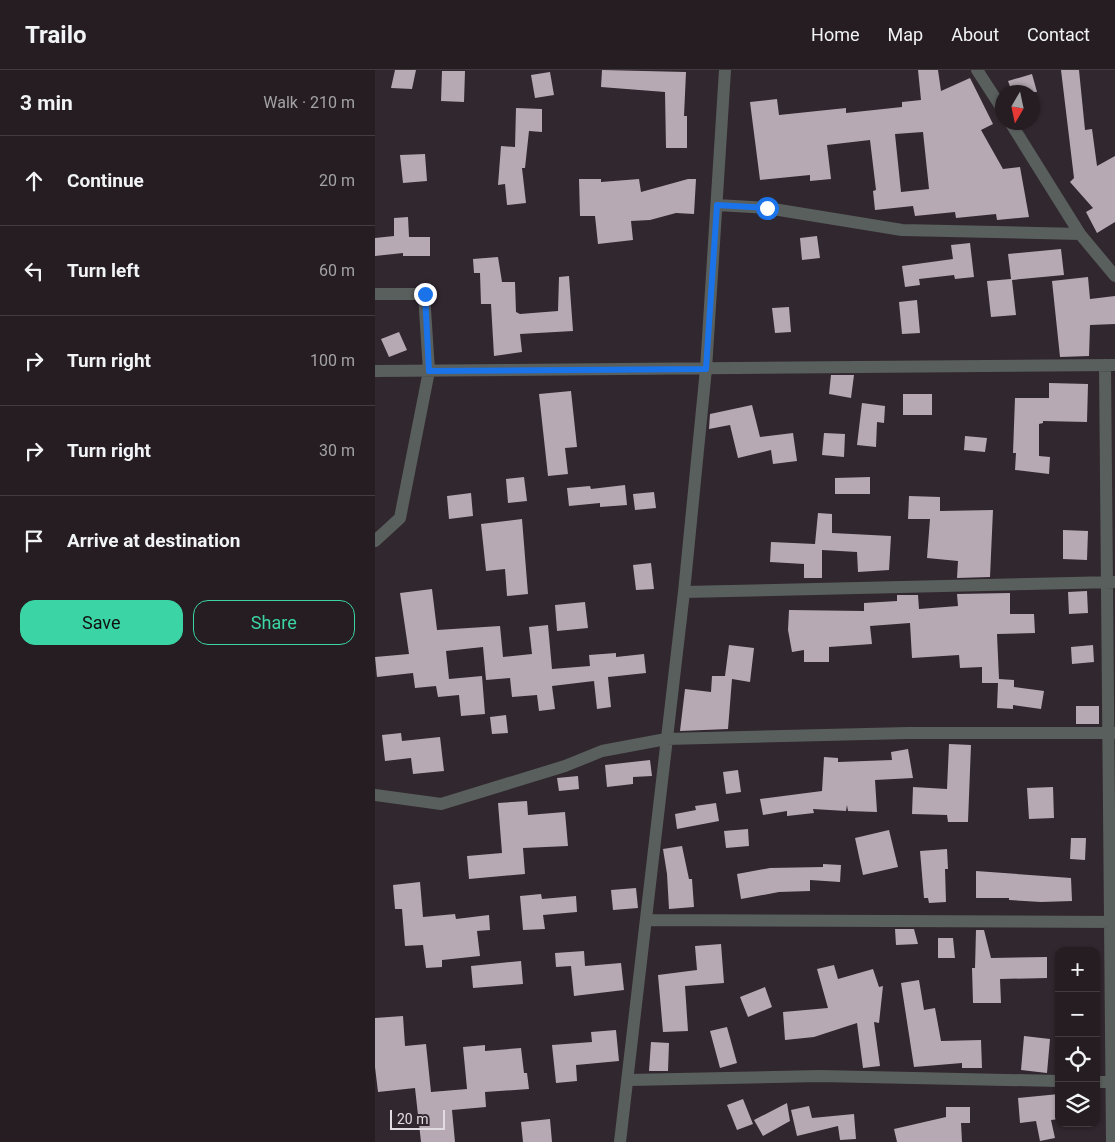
<!DOCTYPE html>
<meta charset="utf-8">
<style>
body{margin:0;font-family:Roboto,sans-serif;background:#312a2f;color:#f1f3f6}
.controls{position:absolute;right:15px;bottom:15px;display:grid;overflow:hidden;border-radius:10px;box-shadow:0 1px 4px #0004}
.controls button{width:45px;height:45px;display:grid;place-items:center;padding:0;border:0;border-bottom:1px solid #423b40;background:#251d22;color:#f1f3f6;font:25px sans-serif}
.compass{position:absolute;left:620px;top:15px;width:45px;height:45px;border-radius:50%;background:#251d22;box-shadow:0 1px 4px #0004;rotate:189deg}
.scale{position:absolute;left:15px;bottom:12px;width:55px;box-sizing:border-box;padding-left:5px;border:2px solid #e2dbe1;border-top:0;font-size:14px;line-height:18px;white-space:nowrap;color:#e2dbe1;-webkit-text-stroke:4px #31272e;paint-order:stroke}
.stop{position:absolute;width:15px;height:15px;margin:-11px;border:4px solid #1a73e8;border-radius:50%;background:#fff}
.stop.end{background:#1a73e8;border-color:#fff;box-shadow:0 1px 5px #0008}
.list{margin:0;padding:0;list-style:none}
h2{display:flex;justify-content:space-between;align-items:center;height:65px;margin:0;padding:0 20px;font-size:21px}
h2 small{font-size:16px;font-weight:400;color:#a3a2a5}
.list li{display:grid;grid-template-columns:32px 1fr auto;gap:15px;align-items:center;box-sizing:border-box;height:90px;padding:0 20px;border-top:1px solid #423b40}
.list b{display:block;font-size:19px;white-space:nowrap}
.list em{font-size:16px;font-style:normal;color:#a3a2a5}
.actions{display:flex;gap:10px;padding:15px 20px}
.actions a{flex:1;padding:11px 0;border:1px solid #3bd4a4;border-radius:15px;text-align:center;font-size:18px;color:#3bd4a4}
.actions .main{background:#3bd4a4;color:#111}
.icon{flex:none;width:28px;height:28px;fill:none;stroke:currentColor;stroke-width:2;stroke-linecap:round;stroke-linejoin:round}
.map{position:relative;flex:none;width:740px;height:1072px;overflow:hidden}
header{display:flex;align-items:center;gap:30px;box-sizing:border-box;height:70px;padding:0 25px;background:#251d22;border-bottom:1px solid #423b40}
header strong{font-size:24px}
nav{display:flex;gap:28px;margin-inline-start:auto;font-size:18px}
main{display:flex}
aside{flex:1;background:#251d22}
.map>svg:first-child{display:block}
.building{fill:#b6a9b3;fill-rule:evenodd}
.lines{fill:none;stroke-linecap:round;stroke-linejoin:round}
.minor{stroke:#595f5c;stroke-width:12}
.route{stroke:#1a73e8;stroke-width:6}
</style>
<header>
<strong>Trailo</strong>
<nav><a>Home</a><a>Map</a><a>About</a><a>Contact</a></nav>
</header>
<main>
<aside>
<h2>3 min<small>Walk · 210 m</small></h2>
<ul class="list">
<li><svg class="icon" aria-label="ahead" viewBox="0 0 24 24"><path d="M12 20V5M6 11l6-6 6 6"/></svg><div><b>Continue</b></div><em>20 m</em></li>
<li><svg class="icon" aria-label="left" viewBox="0 0 24 24"><path d="M17 20v-9H6M10 6l-5 5 5 5"/></svg><div><b>Turn left</b></div><em>60 m</em></li>
<li><svg class="icon" aria-label="right" viewBox="0 0 24 24"><path d="M7 20v-9h11M14 6l5 5-5 5"/></svg><div><b>Turn right</b></div><em>100 m</em></li>
<li><svg class="icon" aria-label="right" viewBox="0 0 24 24"><path d="M7 20v-9h11M14 6l5 5-5 5"/></svg><div><b>Turn right</b></div><em>30 m</em></li>
<li><svg class="icon" aria-label="arrive" viewBox="0 0 24 24"><path d="M6 21V4h12l-3 4 3 4H6"/></svg><div><b>Arrive at destination</b></div></li>
</ul>
<div class="actions"><a class="main">Save</a><a>Share</a></div>
</aside>
<div class="map">
<svg width="740" height="1072" viewBox="0 0 740 1072">
<rect width="100%" height="100%" fill="#31272e"/>
<path class="building" d="M 20,0 L 41,0 L 37,19 L 16,18 Z
M 227,0 L 311,2 L 309,46 L 312,46 L 312,78 L 291,78 L 290,22 L 226,17 Z
M 543,0 L 563,0 L 566,21 L 595,8 L 618,54 L 606,60 L 628,99 L 645,97 L 654,147 L 622,150 L 621,144 L 581,148 L 580,142 L 540,146 L 538,136 L 500,140 L 498,121 L 501,120 L 495,70 L 452,75 L 456,109 L 435,111 L 435,105 L 385,110 L 375,32 L 402,29 L 404,45 L 471,38 L 471,43 L 527,37 L 527,32 L 546,30 ZM 548,62 L 554,119 L 526,122 L 520,64 Z
M 686,0 L 704,0 L 710,60 L 717,59 L 722,96 L 740,86 L 740,152 L 722,163 L 711,142 L 718,138 L 695,112 L 699,108 Z
M 67,1 L 90,1 L 89,32 L 66,31 Z
M 175,2 L 179,25 L 160,28 L 156,5 Z
M 657,4 L 662,22 L 637,22 L 633,11 Z
M 141,38 L 167,39 L 167,62 L 154,61 L 150,98 L 147,98 L 151,133 L 132,135 L 130,114 L 123,115 L 126,76 L 140,77 Z
M 50,84 L 52,111 L 28,113 L 25,85 Z
M 204,109 L 226,109 L 226,112 L 264,109 L 266,122 L 313,109 L 321,109 L 319,144 L 301,143 L 275,150 L 256,151 L 258,170 L 223,174 L 220,146 L 205,146 Z
M 33,147 L 34,167 L 55,167 L 55,186 L 28,186 L 28,183 L 0,186 L 0,168 L 19,166 L 19,148 Z
M 442,166 L 445,188 L 427,190 L 425,168 Z
M 595,173 L 599,207 L 580,209 L 579,205 L 544,209 L 545,215 L 530,217 L 527,196 L 578,189 L 576,175 Z
M 686,179 L 689,205 L 637,210 L 641,245 L 616,247 L 612,211 L 636,209 L 633,184 Z
M 123,187 L 127,212 L 140,212 L 141,242 L 145,244 L 183,241 L 184,207 L 194,206 L 198,261 L 145,264 L 147,282 L 119,286 L 116,234 L 106,234 L 105,203 L 99,203 L 98,189 Z
M 713,207 L 715,229 L 740,226 L 740,254 L 715,255 L 714,286 L 685,287 L 677,211 Z
M 542,230 L 545,263 L 527,264 L 524,232 Z
M 414,237 L 416,262 L 400,263 L 397,238 Z
M 24,262 L 32,280 L 14,287 L 6,269 Z
M 456,305 L 479,305 L 476,328 L 454,324 Z
M 674,313 L 713,314 L 712,352 L 668,351 L 668,353 L 664,354 L 664,386 L 675,387 L 674,404 L 640,400 L 641,383 L 638,383 L 640,328 L 674,328 Z
M 196,321 L 202,377 L 190,378 L 193,404 L 173,406 L 164,324 Z
M 528,324 L 557,324 L 557,345 L 528,345 Z
M 487,333 L 510,336 L 509,353 L 502,352 L 501,377 L 482,375 Z
M 377,335 L 385,367 L 418,363 L 422,391 L 398,394 L 396,380 L 363,388 L 355,355 L 334,359 L 335,344 Z
M 449,363 L 470,364 L 469,387 L 447,385 Z
M 590,366 L 612,368 L 610,382 L 589,380 Z
M 149,407 L 152,431 L 133,433 L 131,409 Z
M 495,407 L 495,424 L 460,424 L 460,408 Z
M 250,415 L 252,435 L 225,437 L 225,433 L 194,436 L 192,418 L 215,416 L 216,419 Z
M 279,422 L 281,438 L 260,440 L 258,424 Z
M 96,423 L 98,446 L 74,449 L 72,426 Z
M 534,426 L 565,427 L 565,441 L 618,440 L 615,507 L 582,508 L 583,491 L 552,488 L 555,449 L 533,449 Z
M 443,443 L 457,444 L 457,463 L 516,466 L 514,500 L 483,502 L 482,482 L 447,480 L 447,508 L 429,508 L 429,494 L 395,492 L 396,472 L 440,474 Z
M 147,449 L 153,524 L 132,526 L 130,499 L 111,501 L 106,454 Z
M 688,460 L 713,461 L 712,490 L 688,489 Z
M 276,493 L 279,519 L 261,520 L 258,495 Z
M 57,519 L 62,560 L 125,556 L 128,587 L 157,584 L 154,557 L 173,555 L 177,599 L 215,596 L 214,585 L 241,583 L 241,587 L 269,584 L 271,603 L 233,607 L 236,637 L 222,639 L 219,611 L 177,616 L 180,639 L 164,641 L 162,625 L 137,627 L 135,608 L 111,610 L 108,577 L 71,581 L 74,609 L 107,606 L 110,644 L 86,646 L 84,625 L 63,627 L 61,616 L 40,618 L 38,603 L 2,607 L 0,587 L 34,584 L 25,523 Z
M 712,521 L 713,543 L 694,544 L 693,522 Z
M 635,523 L 635,544 L 659,544 L 660,563 L 622,564 L 624,609 L 639,610 L 639,617 L 669,621 L 666,639 L 638,635 L 638,639 L 622,638 L 623,613 L 607,613 L 607,597 L 585,598 L 584,585 L 537,588 L 535,553 L 495,556 L 497,574 L 454,577 L 454,592 L 429,592 L 429,580 L 417,582 L 413,560 L 414,540 L 489,541 L 489,533 L 522,531 L 522,525 L 543,525 L 544,539 L 583,536 L 582,524 Z
M 210,532 L 213,558 L 182,561 L 180,535 Z
M 354,575 L 379,578 L 375,612 L 357,609 L 353,659 L 305,661 L 310,619 L 336,622 L 337,606 L 350,606 Z
M 718,575 L 719,592 L 697,594 L 696,577 Z
M 701,636 L 724,636 L 724,654 L 701,654 Z
M 131,645 L 133,663 L 117,664 L 115,647 Z
M 26,663 L 27,671 L 65,667 L 69,701 L 38,704 L 36,688 L 10,691 L 7,665 Z
M 574,674 L 596,675 L 593,752 L 573,752 L 572,745 L 537,744 L 538,717 L 572,719 Z
M 533,679 L 538,708 L 500,710 L 502,742 L 473,741 L 472,735 L 471,741 L 438,739 L 439,743 L 412,746 L 412,741 L 388,745 L 385,729 L 447,721 L 449,687 L 463,688 L 463,692 L 517,690 L 516,682 Z
M 275,690 L 277,706 L 258,707 L 258,714 L 232,717 L 230,695 Z
M 363,700 L 366,722 L 351,724 L 348,702 Z
M 203,706 L 204,719 L 184,721 L 182,708 Z
M 678,717 L 679,748 L 654,749 L 652,718 Z
M 152,731 L 153,745 L 190,742 L 193,776 L 148,778 L 150,804 L 94,809 L 92,786 L 127,783 L 123,733 Z
M 341,733 L 344,751 L 302,759 L 300,744 L 321,740 L 320,736 Z
M 373,759 L 374,776 L 351,778 L 349,761 Z
M 514,760 L 523,797 L 488,805 L 480,768 Z
M 696,768 L 711,768 L 710,790 L 695,789 Z
M 307,776 L 314,809 L 317,809 L 319,837 L 294,839 L 292,804 L 288,779 Z
M 572,779 L 573,799 L 570,799 L 571,832 L 554,833 L 553,828 L 549,828 L 545,781 Z
M 448,794 L 466,795 L 465,812 L 435,810 L 435,821 L 404,822 L 366,829 L 362,804 L 395,798 L 448,797 Z
M 601,801 L 696,808 L 697,831 L 666,832 L 634,830 L 634,828 L 601,828 Z
M 45,812 L 48,847 L 80,844 L 81,849 L 114,845 L 115,860 L 102,861 L 105,886 L 67,890 L 67,897 L 51,898 L 48,875 L 30,876 L 27,839 L 20,839 L 18,815 Z
M 261,818 L 263,838 L 238,840 L 236,820 Z
M 166,824 L 167,829 L 201,826 L 202,842 L 168,845 L 170,859 L 148,860 L 145,826 Z
M 520,859 L 539,859 L 543,874 L 521,875 Z
M 601,860 L 609,860 L 616,888 L 672,887 L 672,908 L 625,909 L 626,933 L 598,933 L 597,898 L 600,898 Z
M 563,868 L 578,868 L 580,888 L 563,888 Z
M 346,874 L 349,913 L 310,916 L 313,961 L 288,962 L 283,905 L 322,900 L 320,876 Z
M 209,881 L 210,896 L 246,893 L 249,920 L 199,926 L 196,896 L 181,897 L 180,883 Z
M 146,891 L 148,914 L 98,918 L 96,896 Z
M 459,895 L 463,909 L 498,899 L 504,917 L 508,916 L 504,953 L 499,952 L 505,996 L 488,998 L 482,953 L 439,967 L 410,970 L 408,942 L 453,938 L 442,899 Z
M 544,910 L 549,940 L 560,938 L 566,971 L 606,970 L 607,998 L 587,998 L 587,993 L 539,997 L 526,913 Z
M 390,917 L 397,937 L 373,947 L 365,927 Z
M 28,946 L 30,976 L 51,974 L 56,1022 L 92,1019 L 88,977 L 110,975 L 110,981 L 146,978 L 149,1003 L 152,1003 L 154,1019 L 110,1022 L 111,1037 L 77,1040 L 80,1072 L 46,1072 L 40,1018 L 3,1022 L 0,997 L 0,948 Z
M 352,957 L 362,993 L 345,998 L 335,961 Z
M 241,960 L 244,991 L 201,995 L 202,1011 L 181,1013 L 177,975 L 217,972 L 216,962 Z
M 649,966 L 675,969 L 672,1003 L 646,1000 Z
M 276,972 L 294,973 L 293,1001 L 274,1001 Z
M 684,1024 L 684,1049 L 676,1050 L 680,1068 L 665,1071 L 661,1051 L 645,1053 L 643,1028 Z
M 368,1029 L 378,1054 L 362,1060 L 352,1035 Z
M 412,1033 L 415,1051 L 388,1066 L 379,1050 Z
M 434,1036 L 437,1048 L 479,1044 L 481,1069 L 465,1070 L 463,1056 L 422,1066 L 416,1040 Z
M 571,1037 L 595,1037 L 595,1053 L 586,1053 L 587,1072 L 522,1072 L 519,1059 L 571,1047 Z
M 175,1049 L 177,1072 L 148,1072 L 146,1052 Z"/>
<g class="lines">
<path class="minor" d="M 602,0 L 628,40
M 635,52 L 705,164 L 740,206
M 342,135 L 392,138 L 527,160 L 705,164
M 0,224 L 49,224 L 54,301 L 25,448 L 0,471
M 730,295 L 737,1072
M 0,301 L 740,295
M 309,522 L 740,512
M 0,725 L 66,734 L 190,696 L 227,681 L 291,669 L 533,663 L 740,663
M 272,850 L 740,852
M 253,1010 L 445,1006 L 684,1011
M 721,1012 L 740,1012
M 245,1072 L 309,522 L 331,299 L 350,0"/>
</g>
<g class="lines">
<path class="route" d="M 50,224 L 54,301 L 331,299 L 342,135 L 392,138"/>
</g>
</svg>
<div class="controls">
<button>+</button>
<button>−</button>
<button><svg class="icon" aria-label="locate" viewBox="0 0 24 24"><circle cx="12" cy="12" r="6"/><path d="M12 2v4M12 18v4M2 12h4M18 12h4"/></svg></button>
<button><svg class="icon" aria-label="layers" viewBox="0 0 24 24"><path d="M12 4l9 5-9 5-9-5zM3 14l9 5 9-5"/></svg></button>
</div>
<svg class="compass" viewBox="-18 -18 36 36"><path d="M0-13l5 13h-10z" fill="#e53935"/><path d="M0 13l5-13h-10z" fill="#a3a2a5"/></svg>
<div class="scale">20 m</div>
<div class="stop" style="left:392px;top:138px"></div>
<div class="stop end" style="left:50px;top:224px"></div>
</div>
</main>
